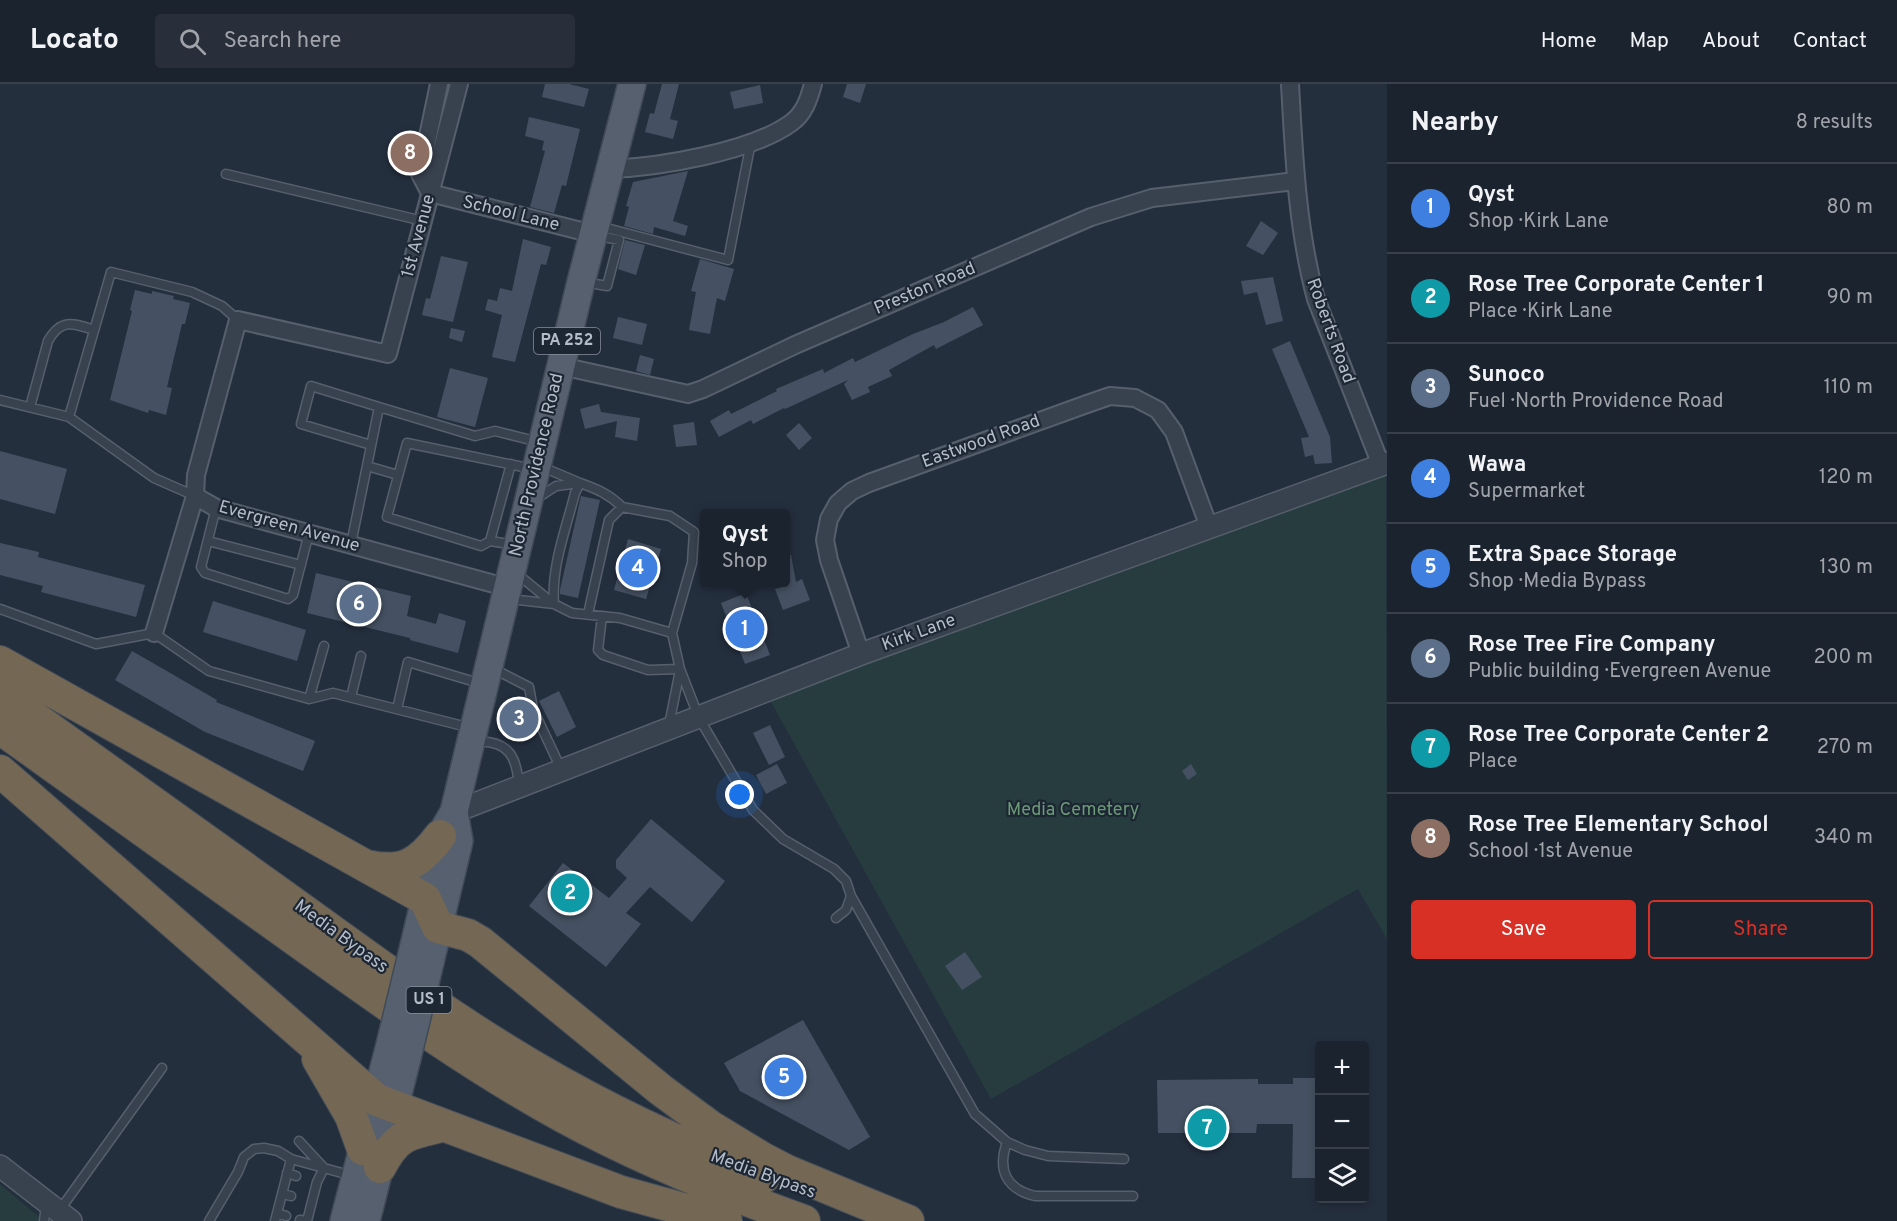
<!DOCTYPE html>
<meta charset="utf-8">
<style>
body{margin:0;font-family:Overpass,sans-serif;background:#282f3a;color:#f1f3f6}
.controls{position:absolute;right:18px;bottom:18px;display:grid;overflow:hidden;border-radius:6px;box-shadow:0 3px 9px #0003}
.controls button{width:54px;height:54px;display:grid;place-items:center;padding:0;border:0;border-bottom:2px solid #39404a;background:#1b232e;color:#f1f3f6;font:30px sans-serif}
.you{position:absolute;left:740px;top:711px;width:21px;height:21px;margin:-15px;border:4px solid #fff;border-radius:50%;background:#1a73e8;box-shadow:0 0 0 9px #1a73e833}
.badge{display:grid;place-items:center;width:39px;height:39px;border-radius:50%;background:#d93025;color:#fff;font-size:20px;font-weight:700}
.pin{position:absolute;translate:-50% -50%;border:3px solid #fff;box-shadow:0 2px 6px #0006}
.popup{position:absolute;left:700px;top:425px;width:90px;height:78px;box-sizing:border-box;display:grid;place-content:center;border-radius:6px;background:#1b232e;filter:drop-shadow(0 2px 4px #0005);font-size:20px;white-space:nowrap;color:#a0a4aa}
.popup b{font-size:22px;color:#f1f3f6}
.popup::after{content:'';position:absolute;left:50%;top:100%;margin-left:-12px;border:12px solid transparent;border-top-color:#1b232e}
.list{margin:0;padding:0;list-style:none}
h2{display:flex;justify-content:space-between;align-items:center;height:78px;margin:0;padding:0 24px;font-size:26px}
h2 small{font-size:20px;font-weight:400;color:#a0a4aa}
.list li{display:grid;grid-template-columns:39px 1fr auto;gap:18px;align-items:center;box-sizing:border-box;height:90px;padding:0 24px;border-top:2px solid #39404a}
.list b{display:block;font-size:22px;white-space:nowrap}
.list p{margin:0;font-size:20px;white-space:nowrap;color:#a0a4aa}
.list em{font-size:20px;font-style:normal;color:#a0a4aa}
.actions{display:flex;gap:12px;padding:18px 24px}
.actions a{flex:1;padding:14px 0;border:2px solid #d93025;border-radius:6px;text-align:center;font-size:21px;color:#d93025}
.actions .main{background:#d93025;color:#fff}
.icon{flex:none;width:33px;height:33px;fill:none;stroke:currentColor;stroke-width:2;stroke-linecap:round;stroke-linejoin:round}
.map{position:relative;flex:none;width:1387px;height:1137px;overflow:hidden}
header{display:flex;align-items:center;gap:36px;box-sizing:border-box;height:84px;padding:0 30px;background:#1b232e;border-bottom:2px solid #39404a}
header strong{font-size:28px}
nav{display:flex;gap:33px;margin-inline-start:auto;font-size:21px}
.search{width:420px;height:54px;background:#282f3a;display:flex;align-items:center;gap:15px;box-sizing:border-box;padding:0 21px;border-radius:6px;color:#a0a4aa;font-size:22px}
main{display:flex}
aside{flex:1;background:#1b232e}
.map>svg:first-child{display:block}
.green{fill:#263c3f}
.building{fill:#455162}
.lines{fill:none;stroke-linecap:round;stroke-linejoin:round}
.service-casing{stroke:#565f6c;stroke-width:11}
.minor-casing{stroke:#565f6c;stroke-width:20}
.tertiary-casing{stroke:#565f6c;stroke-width:24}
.primary-casing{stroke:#414a57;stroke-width:30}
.motorway-casing{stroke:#434c59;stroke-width:34}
.service{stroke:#38414e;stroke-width:8}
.minor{stroke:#38414e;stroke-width:16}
.tertiary{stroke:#38414e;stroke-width:21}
.primary{stroke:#56606e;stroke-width:27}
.motorway{stroke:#746855;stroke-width:32}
.primary-bridge-casing{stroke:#414a57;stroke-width:30;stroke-linecap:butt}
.primary-bridge{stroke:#56606e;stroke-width:27}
.labels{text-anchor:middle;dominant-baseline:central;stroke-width:4.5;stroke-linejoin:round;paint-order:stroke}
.shield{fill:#1d2633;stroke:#878f9c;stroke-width:1.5}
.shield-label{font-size:16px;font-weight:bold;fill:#b4bcc9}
.street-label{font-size:18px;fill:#b4bcc9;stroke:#1d2633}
.park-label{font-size:18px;fill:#6b9a76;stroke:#1d2633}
</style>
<header>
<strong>Locato</strong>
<div class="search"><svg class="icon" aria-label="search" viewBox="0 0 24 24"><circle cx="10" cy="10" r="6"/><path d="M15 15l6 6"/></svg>Search here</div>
<nav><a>Home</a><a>Map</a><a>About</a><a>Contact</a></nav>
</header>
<main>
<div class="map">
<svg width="1387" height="1137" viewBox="0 0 1387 1137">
<rect width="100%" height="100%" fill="#242f3e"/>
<path class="green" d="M 1386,389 L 1387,855 L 1358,805 L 991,1015 L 767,611 Z
M 0,1100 L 44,1137 L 0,1137 Z"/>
<path class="building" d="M 545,0 L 569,0 L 589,5 L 584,23 L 542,13 Z
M 662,0 L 679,0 L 670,35 L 678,37 L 673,55 L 645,48 L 650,29 L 654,30 Z
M 847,0 L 866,0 L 860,19 L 843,13 Z
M 760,1 L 763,19 L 734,25 L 730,8 Z
M 529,33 L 580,45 L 566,102 L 562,101 L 554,129 L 530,123 L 545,67 L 542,66 L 544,57 L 525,52 Z
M 688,87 L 673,137 L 688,142 L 685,152 L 654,143 L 653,150 L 624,142 L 629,123 L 626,122 L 633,98 Z
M 1261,137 L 1278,149 L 1263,171 L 1246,162 Z
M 523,155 L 551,163 L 546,181 L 541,180 L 515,278 L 492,273 L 502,231 L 485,226 L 488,215 L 497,217 L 500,204 L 512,207 Z
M 625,156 L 645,161 L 636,191 L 618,185 Z
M 441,172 L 468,178 L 453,238 L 422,231 L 426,214 L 430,215 Z
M 700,175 L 734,185 L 725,217 L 717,214 L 710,250 L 689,246 L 696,208 L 691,207 Z
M 1273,193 L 1283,237 L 1266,241 L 1257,208 L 1244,211 L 1241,197 Z
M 135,206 L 152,210 L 152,207 L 174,212 L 173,215 L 190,219 L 185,240 L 182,240 L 167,303 L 172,304 L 166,331 L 149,326 L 148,329 L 110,316 L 132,227 L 130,226 Z
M 973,223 L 983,241 L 936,265 L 934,261 L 889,286 L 892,292 L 868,303 L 870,308 L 852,316 L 844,300 L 848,296 L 785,325 L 784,324 L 753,340 L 751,336 L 719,353 L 710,337 L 729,326 L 731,330 L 777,307 L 776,305 L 823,285 L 824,289 L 853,274 L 855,278 L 913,250 L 944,238 Z
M 618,233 L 647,240 L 642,261 L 613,254 Z
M 451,244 L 465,247 L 462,258 L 449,254 Z
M 1290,257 L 1330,353 L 1332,379 L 1315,380 L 1313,371 L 1305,373 L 1301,354 L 1309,353 L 1272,265 Z
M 640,271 L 654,275 L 650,291 L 636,287 Z
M 450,284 L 488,294 L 475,343 L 437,333 Z
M 599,320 L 601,328 L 640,334 L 637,357 L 615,353 L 617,337 L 585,345 L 580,325 Z
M 694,338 L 697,361 L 676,363 L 673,341 Z
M 799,339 L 812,354 L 799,366 L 786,351 Z
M 0,367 L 67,385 L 55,430 L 0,415 Z
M 581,412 L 600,416 L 578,514 L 560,510 L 560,506 Z
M 628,455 L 661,465 L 646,515 L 614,506 Z
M 0,459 L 39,468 L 38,473 L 145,501 L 136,533 L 41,508 L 43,502 L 0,491 Z
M 786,471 L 791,471 L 796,498 L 802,495 L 810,516 L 783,526 L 775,505 L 786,502 Z
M 316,489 L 411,512 L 407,532 L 436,540 L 439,529 L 466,537 L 458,569 L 410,556 L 410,554 L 307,529 Z
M 746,509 L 770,571 L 745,580 L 721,519 Z
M 213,517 L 306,546 L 297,577 L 203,548 Z
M 132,567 L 217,616 L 216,618 L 315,657 L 303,687 L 205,648 L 115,596 Z
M 559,607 L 576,643 L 557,653 L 539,617 Z
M 770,641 L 785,673 L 769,681 L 753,649 Z
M 777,680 L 787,699 L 766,710 L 756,691 Z
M 1191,680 L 1197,690 L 1188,696 L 1182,687 Z
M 651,735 L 725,797 L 692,838 L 650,803 L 626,829 L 641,840 L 606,883 L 529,822 L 563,779 L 609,814 L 627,794 L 616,784 L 616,776 Z
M 965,868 L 982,893 L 962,906 L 945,882 Z
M 803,936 L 870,1053 L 849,1066 L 740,1007 L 724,979 Z
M 1293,994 L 1320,994 L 1320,1094 L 1292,1094 L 1293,1040 L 1257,1040 L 1256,1049 L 1158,1049 L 1157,996 L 1258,995 L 1258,1000 L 1293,1000 Z"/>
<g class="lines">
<g class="service-casing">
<path id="service" d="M 226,90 L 423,137
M 599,142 L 728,176 L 751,58
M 584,198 L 607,202 L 619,156 L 595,151
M 0,316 L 69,333 L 154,394 L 195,412
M 30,323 L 48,257 C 61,234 73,239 94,246
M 69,333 L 111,188 L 192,208 L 222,222 L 238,236
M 371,361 L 301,340 L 311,302 L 379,323
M 367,382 L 398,391
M 536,415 L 556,402 L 580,399 L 540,382
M 216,424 L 201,483 L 205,489 L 288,515 L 293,511 L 309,449
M 208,457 L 301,481
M 490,457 L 511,380
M 351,460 L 379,323 L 475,352 L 495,347 L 539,358
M 516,461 L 490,457 L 481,462 L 387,433 L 407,359 L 533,385
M 516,489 L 554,520 L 572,529 L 620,534 L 672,549 L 680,585 L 699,634 L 753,726 L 783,755 L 834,785 L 846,797 L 851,812 L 846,826 L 836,834
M 510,515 L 554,520
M 554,520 C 551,483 566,445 575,409 L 580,399 C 597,405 609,410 622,423
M 0,525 L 96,560 L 154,549 L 209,587 L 309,615 L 333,609 L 471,644
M 588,530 L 609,436 L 622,423 L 670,432 L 694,448 L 692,479 L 672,549
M 602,532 L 598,566 L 603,571 L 648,586 L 680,585
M 492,584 L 529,603 L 533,625 L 562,687
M 351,613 L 361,572
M 309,615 L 324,562
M 397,625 L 408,578 L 482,600
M 669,641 L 680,586
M 476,658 C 509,656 517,673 519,703
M 851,812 L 975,1030 L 1007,1058 L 1025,1066 L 1048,1072 L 1124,1075
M 299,1057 L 324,1084
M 1007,1058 C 997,1086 1006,1105 1035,1112 L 1133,1112
M 287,1089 L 296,1092
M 282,1110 L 291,1112
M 59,1127 L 162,984
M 277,1129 L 286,1132
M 300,1136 L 307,1137 L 317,1098 L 324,1084
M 44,1137 L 46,1121
M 209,1137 L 238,1088 L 244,1073 L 254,1065 L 264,1064 L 278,1067 L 291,1075
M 275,1137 L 291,1075 L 353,1092"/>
</g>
<g class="minor-casing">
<path id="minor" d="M 459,0 L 388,270 L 238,236 L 196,391 L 195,412 L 216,424 L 509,504
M 1290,0 C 1294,72 1297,145 1316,215 L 1381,381
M 610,85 C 659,83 751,68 791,39 C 804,30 809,15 813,0
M 430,109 L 593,150
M 430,109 L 420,90 L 439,0
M 561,282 L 688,310 L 703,305 L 795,261 L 1091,133 L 1152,114 L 1295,97
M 154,549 L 195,412
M 861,570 L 829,476 L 825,456 L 829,435 L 838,419 L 852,407 L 869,399 L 1087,320 L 1110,312 L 1135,314 L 1158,326 L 1174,348 L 1209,443"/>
</g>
<g class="tertiary-casing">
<path id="tertiary" d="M 454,728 L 861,570 L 1387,379
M 0,1082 L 71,1137"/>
</g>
<g class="primary-casing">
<path id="primary" d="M 413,866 L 440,752 L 454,728 L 581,198 L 632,0
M 430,878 L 459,757 L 454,728
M 344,1137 L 390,961
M 366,1137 L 407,974"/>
</g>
<g class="motorway-casing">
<path id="motorway" d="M 0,578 L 425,815 L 438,843 L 468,851 L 480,858 L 661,1006 L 711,1043 L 762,1074 L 787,1087 L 908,1137
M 0,609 C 95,677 190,745 285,813 C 367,872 447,932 534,983 C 607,1026 684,1062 764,1093
M 0,644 C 95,712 191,781 286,849 C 377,914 467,980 564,1033 C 641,1075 722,1108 804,1137
M 0,687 L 377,1016 L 621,1108 L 726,1137
M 367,782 C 402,790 419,780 440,752
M 318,975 L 351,1032 L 363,1065
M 380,1083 C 397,1050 408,1050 442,1042"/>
</g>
<use href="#service" class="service"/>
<use href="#minor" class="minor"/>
<use href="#tertiary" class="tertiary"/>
<use href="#primary" class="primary"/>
<use href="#motorway" class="motorway"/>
<g class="primary-bridge-casing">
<path id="primary-bridge" d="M 390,961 L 413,866
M 407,974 L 430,878"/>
</g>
<use href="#primary-bridge" class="primary-bridge"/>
</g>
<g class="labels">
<g class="shield">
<rect x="534" y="244" width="66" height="26" rx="4.5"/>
<rect x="406.5" y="903" width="45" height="26" rx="4.5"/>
</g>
<g class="shield-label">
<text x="567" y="257">PA 252</text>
<text x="429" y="916">US 1</text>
</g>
<g class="street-label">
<text transform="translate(511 130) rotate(14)">School Lane</text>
<text transform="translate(419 152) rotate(-75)">1st Avenue</text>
<text transform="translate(925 205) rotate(-23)">Preston Road</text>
<text transform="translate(1330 247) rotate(70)">Roberts Road</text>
<text transform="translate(981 358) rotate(-20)">Eastwood Road</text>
<text transform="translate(537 381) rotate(-77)">North Providence Road</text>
<text transform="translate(289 443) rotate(16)">Evergreen Avenue</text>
<text transform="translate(919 549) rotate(-20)">Kirk Lane</text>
<text transform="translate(341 853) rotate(36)">Media Bypass</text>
<text transform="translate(763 1091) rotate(20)">Media Bypass</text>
</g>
<g class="park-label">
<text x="1073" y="726">Media Cemetery</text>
</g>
</g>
</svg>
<div class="controls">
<button>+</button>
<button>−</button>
<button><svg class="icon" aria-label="layers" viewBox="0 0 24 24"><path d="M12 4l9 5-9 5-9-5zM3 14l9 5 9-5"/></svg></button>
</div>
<div class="you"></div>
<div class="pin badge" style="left:745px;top:545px;background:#3f7fe0">1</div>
<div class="popup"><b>Qyst</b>Shop</div>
<div class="pin badge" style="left:570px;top:809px;background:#0f9aa8">2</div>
<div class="pin badge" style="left:519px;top:635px;background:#5c6f8a">3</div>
<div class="pin badge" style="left:638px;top:484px;background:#3f7fe0">4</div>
<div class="pin badge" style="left:784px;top:993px;background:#3f7fe0">5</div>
<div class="pin badge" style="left:359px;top:520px;background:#5c6f8a">6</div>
<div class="pin badge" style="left:1207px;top:1044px;background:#0f9aa8">7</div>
<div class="pin badge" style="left:410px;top:69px;background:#8d6e63">8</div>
</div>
<aside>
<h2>Nearby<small>8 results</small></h2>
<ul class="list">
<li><span class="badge" style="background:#3f7fe0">1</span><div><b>Qyst</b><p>Shop · Kirk Lane</p></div><em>80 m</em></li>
<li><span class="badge" style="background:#0f9aa8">2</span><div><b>Rose Tree Corporate Center 1</b><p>Place · Kirk Lane</p></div><em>90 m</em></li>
<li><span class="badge" style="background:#5c6f8a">3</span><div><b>Sunoco</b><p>Fuel · North Providence Road</p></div><em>110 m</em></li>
<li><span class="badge" style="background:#3f7fe0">4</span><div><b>Wawa</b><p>Supermarket</p></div><em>120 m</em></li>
<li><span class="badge" style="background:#3f7fe0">5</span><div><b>Extra Space Storage</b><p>Shop · Media Bypass</p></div><em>130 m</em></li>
<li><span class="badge" style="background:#5c6f8a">6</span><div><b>Rose Tree Fire Company</b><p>Public building · Evergreen Avenue</p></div><em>200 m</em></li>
<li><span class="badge" style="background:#0f9aa8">7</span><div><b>Rose Tree Corporate Center 2</b><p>Place</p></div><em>270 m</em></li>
<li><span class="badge" style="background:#8d6e63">8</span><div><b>Rose Tree Elementary School</b><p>School · 1st Avenue</p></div><em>340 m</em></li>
</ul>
<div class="actions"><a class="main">Save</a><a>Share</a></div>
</aside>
</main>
